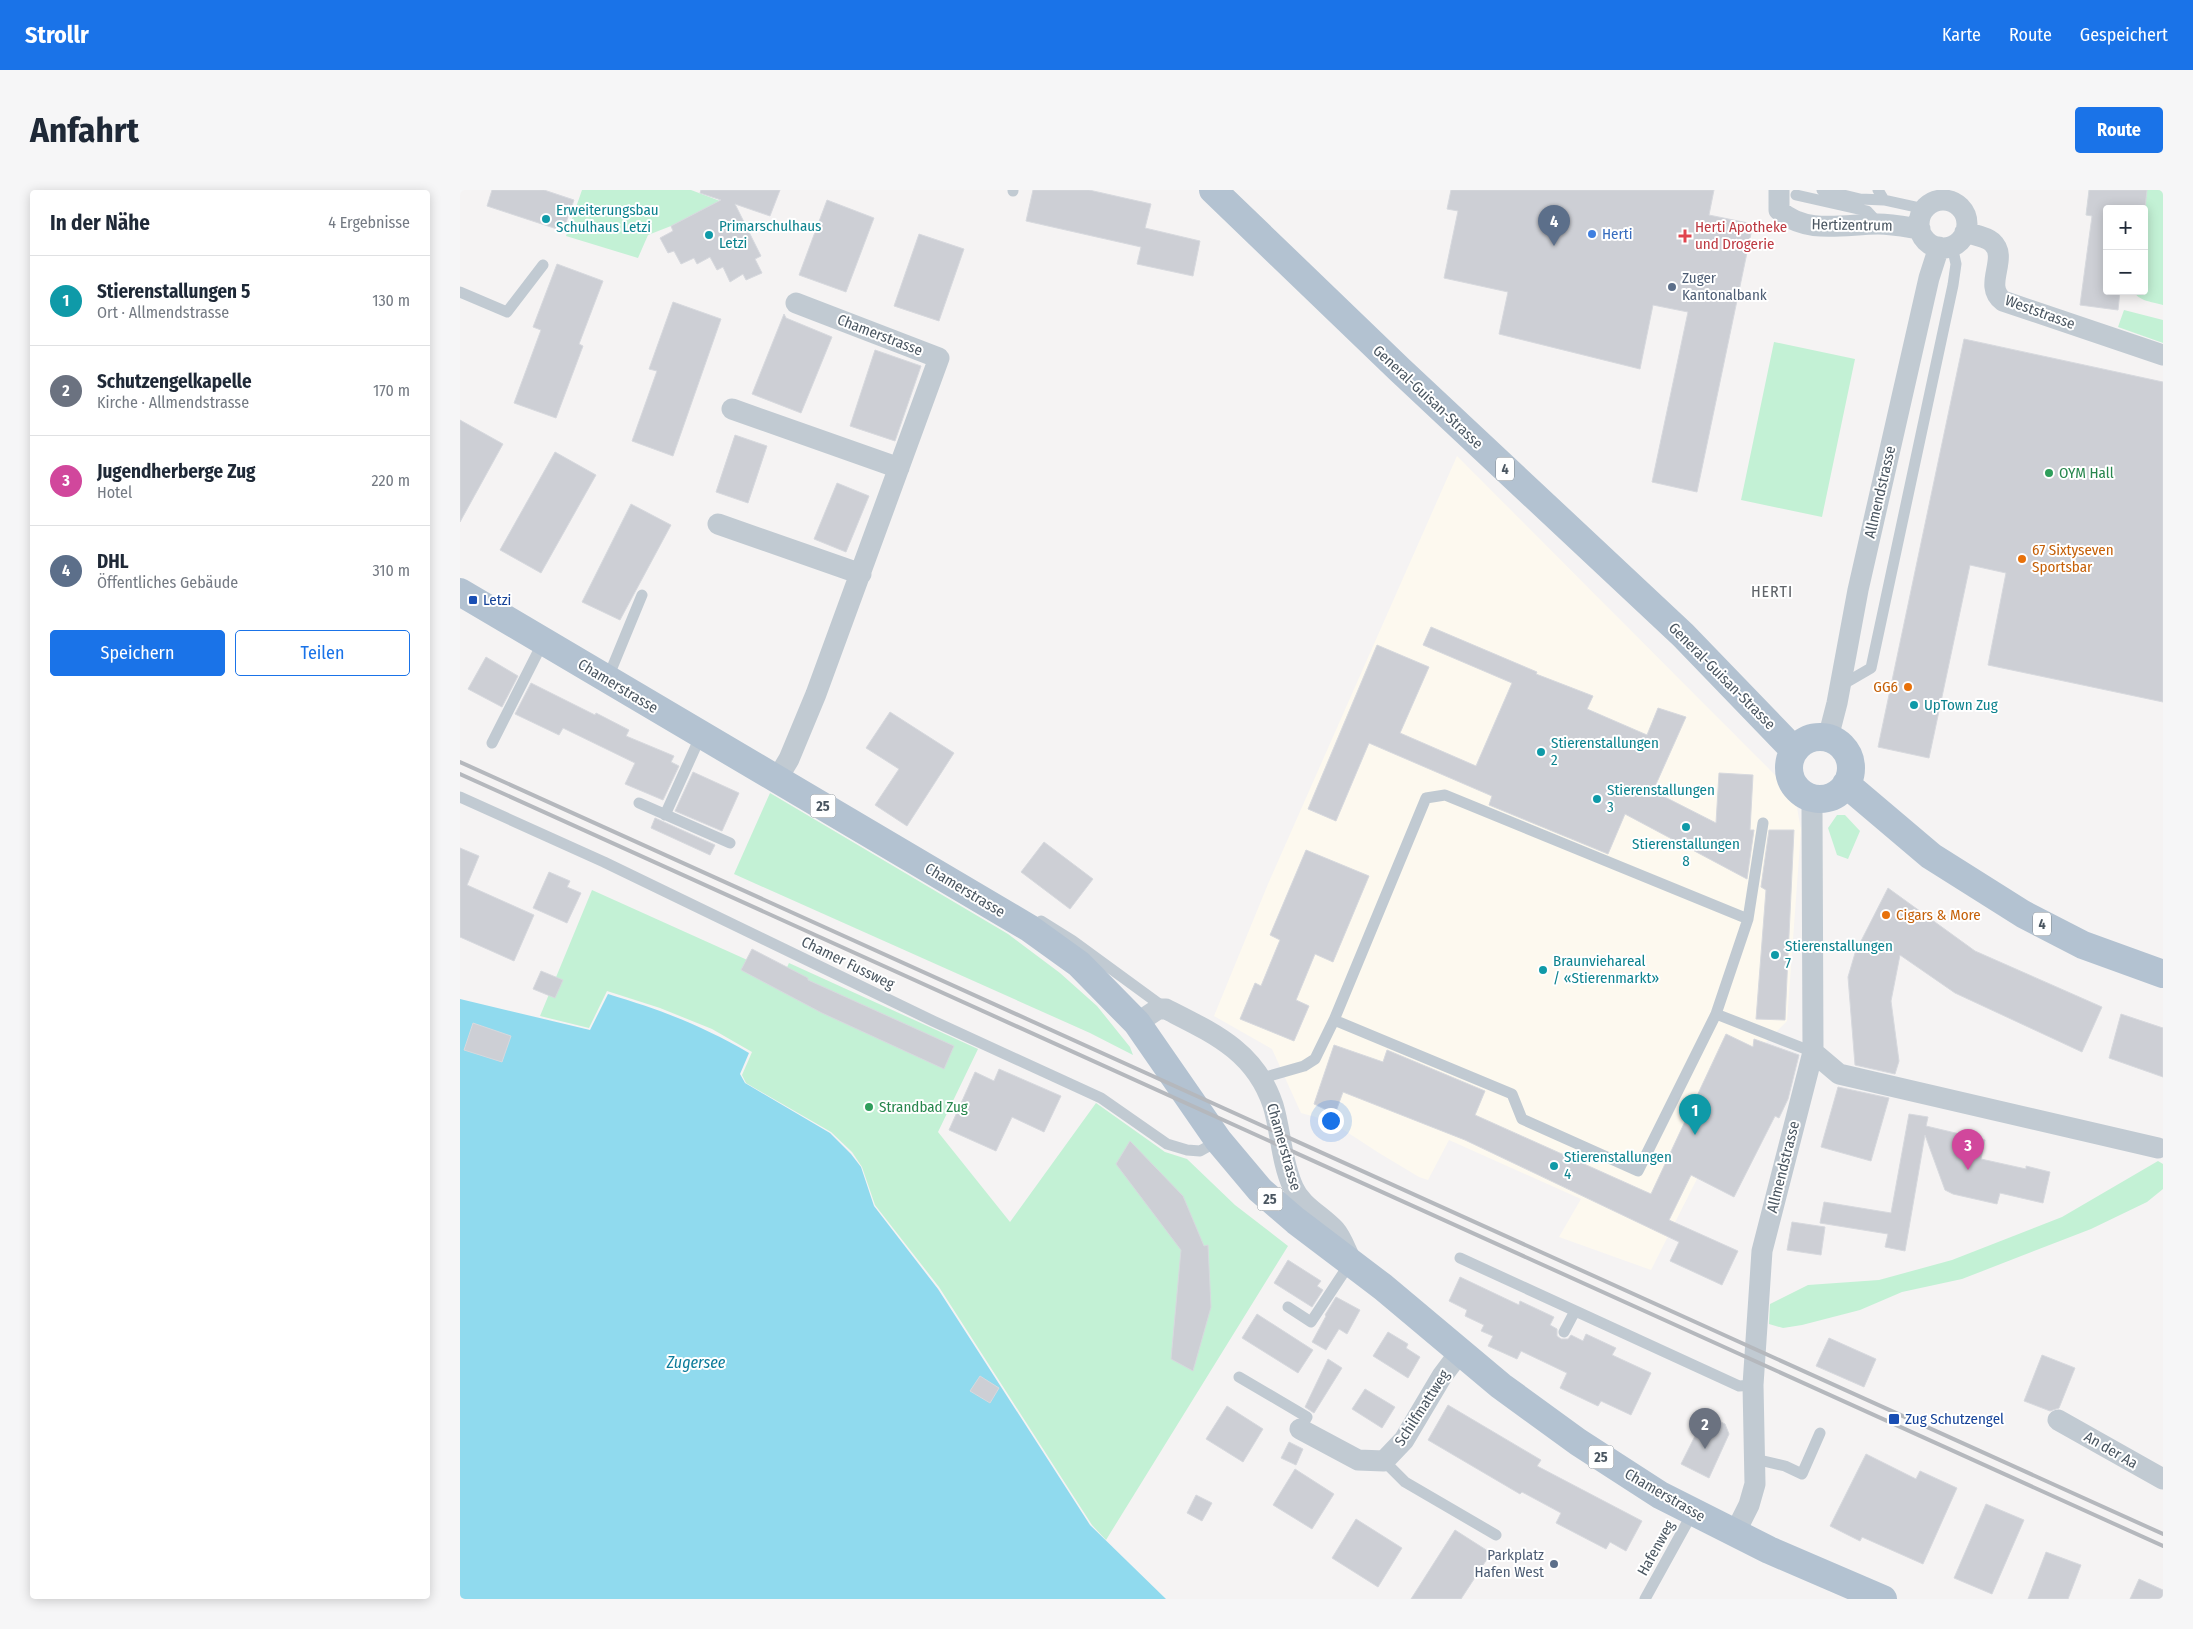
<!DOCTYPE html>
<html lang="de">
<meta charset="utf-8">
<style>
body{margin:0;font-family:"Fira Sans Condensed",sans-serif;background:#f6f6f7;color:#1f2937}
.controls{position:absolute;right:15px;top:15px;display:grid;overflow:hidden;border-radius:5px;box-shadow:0 2px 12px #0003}
.controls button{width:45px;height:45px;display:grid;place-items:center;padding:0;border:0;border-bottom:1px solid #e0e1e3;background:#fff;color:#1f2937;font:25px sans-serif}
.you{position:absolute;left:870px;top:930px;width:18px;height:18px;margin:-12px;border:4px solid #fff;border-radius:50%;background:#1a73e8;box-shadow:0 0 0 8px #1a73e833}
.badge{display:grid;place-items:center;width:32px;height:32px;border-radius:50%;background:#1a73e8;color:#fff;font-size:16px;font-weight:700}
.pin{position:absolute;translate:-50% -41px;filter:drop-shadow(0 1px 2px #0008)}
.pin::after{content:'';position:absolute;top:26px;width:18px;height:15px;background:inherit;clip-path:polygon(0 0,100% 0,50% 100%)}
.list{margin:0;padding:0;list-style:none}
h2{display:flex;justify-content:space-between;align-items:center;height:65px;margin:0;padding:0 20px;font-size:21px}
h2 small{font-size:16px;font-weight:400;color:#747a83}
.list li{display:grid;grid-template-columns:32px 1fr auto;gap:15px;align-items:center;box-sizing:border-box;height:90px;padding:0 20px;border-top:1px solid #e0e1e3}
.list b{display:block;font-size:19px;white-space:nowrap}
.list p{margin:0;font-size:16px;white-space:nowrap;color:#747a83}
.list em{font-size:16px;font-style:normal;color:#747a83}
.actions{display:flex;gap:10px;padding:15px 20px}
.actions a{flex:1;padding:11px 0;border:1px solid #1a73e8;border-radius:5px;text-align:center;font-size:18px;color:#1a73e8}
.actions .main{background:#1a73e8;color:#fff}
.map{position:relative;flex:none;width:1703px;height:1409px;overflow:hidden;border-radius:5px}
header{display:flex;align-items:center;gap:30px;box-sizing:border-box;height:70px;padding:0 25px;background:#1a73e8;color:#fff}
header strong{font-size:24px}
nav{display:flex;gap:28px;margin-inline-start:auto;font-size:18px}
.intro{display:flex;align-items:center;justify-content:space-between;box-sizing:border-box;height:120px;padding:0 30px}
h1{margin:0;font-size:35px}
.button{padding:12px 22px;border-radius:5px;background:#1a73e8;color:#fff;font-size:18px;font-weight:700}
main{display:flex;gap:30px;padding:0 30px}
aside{flex:1;background:#fff;border-radius:5px;box-shadow:0 2px 12px #0003}
.map>svg:first-child{display:block}
.commercial{fill:#fdf9ef}
.green{fill:#c3f1d5}
.water{fill:#90daee}
.building{fill:#cdcfd5;stroke:#d7d9de}
.lines{fill:none;stroke-linecap:round;stroke-linejoin:round}
.service{stroke:#c1cad2;stroke-width:11}
.minor{stroke:#c1cad2;stroke-width:21}
.primary{stroke:#b3c2d1;stroke-width:28}
.rail{stroke:#b5b8bd;stroke-width:4}
.culture-dot{fill:#0f9aa8;stroke:#fff;stroke-width:2}
.shop-dot{fill:#3f7fe0;stroke:#fff;stroke-width:2}
.health-dot{fill:#e0444e;stroke:#fff;stroke-width:2}
.service-dot{fill:#5c6f8a;stroke:#fff;stroke-width:2}
.leisure-dot{fill:#2e9e5b;stroke:#fff;stroke-width:2}
.food-dot{fill:#e8710a;stroke:#fff;stroke-width:2}
.transit-dot{fill:#1a4fb4;stroke:#fff;stroke-width:2}
.labels{text-anchor:middle;dominant-baseline:central;stroke-width:4;stroke-linejoin:round;paint-order:stroke}
.shield{fill:#fff;stroke:#808990;stroke-width:1}
.shield-label{font-size:14px;font-weight:bold;fill:#4a5661}
.culture-label{font-size:15px;fill:#0d838f;stroke:#fff;text-anchor:start}
.street-label{font-size:15px;fill:#4a5661;stroke:#fff}
.health-label{font-size:15px;fill:#be3a42;stroke:#fff;text-anchor:start}
.shop-label{font-size:15px;fill:#366cbe;stroke:#fff;text-anchor:start}
.service-label{font-size:15px;fill:#4e5e75;stroke:#fff;text-anchor:start}
.leisure-label{font-size:15px;fill:#27864d;stroke:#fff;text-anchor:start}
.food-label{font-size:15px;fill:#c56008;stroke:#fff;text-anchor:start}
.transit-label{font-size:15px;fill:#164399;stroke:#fff;text-anchor:start}
.neighbourhood-label{font-size:16px;letter-spacing:1px;fill:#5f6368;stroke:#fff}
.water-label{font-size:16px;font-style:italic;fill:#0c7c9b;stroke:#fff}
</style>
<header>
<strong>Strollr</strong>
<nav><a>Karte</a><a>Route</a><a>Gespeichert</a></nav>
</header>
<div class="intro"><h1>Anfahrt</h1><a class="button">Route</a></div>
<main>
<aside>
<h2>In der Nähe<small>4 Ergebnisse</small></h2>
<ul class="list">
<li><span class="badge" style="background:#0f9aa8">1</span><div><b>Stierenstallungen 5</b><p>Ort · Allmendstrasse</p></div><em>130 m</em></li>
<li><span class="badge" style="background:#6b7280">2</span><div><b>Schutzengelkapelle</b><p>Kirche · Allmendstrasse</p></div><em>170 m</em></li>
<li><span class="badge" style="background:#d1479c">3</span><div><b>Jugendherberge Zug</b><p>Hotel</p></div><em>220 m</em></li>
<li><span class="badge" style="background:#5c6f8a">4</span><div><b>DHL</b><p>Öffentliches Gebäude</p></div><em>310 m</em></li>
</ul>
<div class="actions"><a class="main">Speichern</a><a>Teilen</a></div>
</aside>
<div class="map">
<svg width="1703" height="1409" viewBox="0 0 1703 1409">
<rect width="100%" height="100%" fill="#f5f3f3"/>
<path class="commercial" d="M 997,266 L 1321,591 L 1336,612 L 1341,640 L 1327,831 L 1306,852 L 1191,1080 L 1099,1047 L 1121,1009 L 989,950 L 968,990 L 959,987 L 919,963 L 870,931 L 841,923 L 812,859 L 754,826 L 808,694 Z"/>
<path class="green" d="M 122,0 L 231,0 L 260,11 L 211,36 L 188,45 L 178,68 L 106,46 Z
M 1629,0 L 1703,0 L 1703,115 C 1694,112 1677,111 1674,101 L 1684,101 L 1684,19 L 1647,19 L 1643,27 L 1626,25 Z
M 1664,120 L 1703,130 L 1703,153 L 1658,137 Z
M 1314,152 L 1395,169 L 1362,327 L 1281,310 Z
M 310,603 L 548,744 L 600,783 L 637,816 L 670,857 L 673,865 L 630,843 L 274,684 Z
M 1377,625 L 1385,625 L 1400,641 L 1388,669 L 1377,665 L 1368,638 Z
M 132,700 L 323,786 L 329,773 L 518,859 L 478,942 L 550,1032 L 636,913 L 705,962 L 727,969 L 775,1015 L 828,1056 L 646,1350 L 632,1335 L 479,1097 L 415,1015 L 402,977 L 392,962 L 371,942 L 286,893 L 282,885 L 292,862 L 252,839 L 200,818 L 147,801 L 129,838 L 80,826 Z
M 1698,971 L 1703,974 L 1703,999 L 1687,1012 L 1631,1039 L 1502,1089 L 1442,1102 L 1400,1120 L 1342,1135 L 1323,1138 L 1309,1134 L 1310,1114 L 1348,1095 L 1419,1090 L 1492,1070 L 1602,1027 Z"/>
<path class="water" d="M 148,804 C 201,820 241,835 289,863 L 280,884 L 285,893 L 370,943 L 391,964 L 401,977 L 414,1016 L 478,1099 L 630,1335 L 706,1409 L 0,1409 L 0,809 L 130,840 Z"/>
<path class="building" d="M 32,0 L 84,0 L 114,10 L 103,41 L 27,16 Z
M 241,0 L 320,0 L 310,26 L 275,14 L 301,66 L 295,69 L 302,83 L 286,90 L 283,84 L 270,92 L 263,77 L 257,80 L 250,67 L 237,74 L 234,68 L 221,74 L 214,61 L 208,63 L 200,48 L 213,41 L 211,36 L 261,10 L 240,3 Z
M 573,0 L 629,0 L 691,14 L 685,38 L 740,51 L 733,86 L 677,74 L 681,57 L 566,31 Z
M 991,0 L 1254,0 L 1249,25 L 1293,34 L 1237,302 L 1192,292 L 1228,122 L 1193,115 L 1180,179 L 1039,144 L 1048,102 L 984,88 L 998,21 L 987,19 Z
M 1629,0 L 1687,0 L 1685,19 L 1647,19 L 1647,77 L 1644,94 L 1647,95 L 1647,101 L 1660,101 L 1658,120 L 1620,115 L 1632,26 L 1626,25 Z
M 367,10 L 414,28 L 386,102 L 339,85 Z
M 459,44 L 504,59 L 479,131 L 434,116 Z
M 97,74 L 143,91 L 119,154 L 123,156 L 96,228 L 54,213 L 81,140 L 73,137 Z
M 213,112 L 261,129 L 213,266 L 172,251 L 197,181 L 189,179 Z
M 324,124 L 326,128 L 372,147 L 341,223 L 292,204 Z
M 1504,149 L 1703,192 L 1703,512 L 1528,475 L 1546,383 L 1510,375 L 1469,568 L 1418,557 Z
M 415,160 L 461,176 L 435,251 L 390,236 Z
M 0,230 L 43,254 L 0,332 Z
M 275,245 L 307,256 L 288,313 L 256,302 Z
M 95,262 L 136,285 L 81,383 L 40,360 Z
M 377,293 L 409,306 L 386,362 L 354,349 Z
M 171,314 L 211,335 L 160,430 L 122,412 Z
M 971,437 L 1077,482 L 1076,484 L 1133,506 L 1127,519 L 1187,545 L 1198,518 L 1226,527 L 1193,601 L 1256,633 L 1259,583 L 1293,585 L 1290,640 L 1294,640 L 1287,689 L 1165,624 L 1148,664 L 1029,615 L 1032,606 L 909,553 L 876,631 L 848,619 L 917,455 L 969,477 L 940,543 L 1016,576 L 1052,493 L 963,455 Z
M 26,467 L 58,486 L 42,517 L 8,499 Z
M 71,493 L 135,525 L 136,523 L 169,540 L 166,546 L 214,566 L 211,572 L 219,576 L 203,610 L 165,594 L 175,573 L 103,538 L 99,545 L 55,524 Z
M 430,522 L 494,563 L 447,636 L 415,615 L 439,579 L 406,558 Z
M 233,582 L 279,603 L 262,641 L 215,621 Z
M 195,628 L 255,655 L 250,665 L 191,638 Z
M 1309,640 L 1334,640 L 1325,830 L 1296,829 L 1306,700 L 1301,697 Z
M 584,652 L 633,689 L 610,719 L 561,682 Z
M 0,658 L 19,666 L 7,695 L 74,725 L 54,771 L 0,747 Z
M 846,660 L 909,686 L 873,772 L 855,764 L 836,810 L 849,816 L 834,851 L 780,829 L 795,793 L 801,796 L 820,750 L 810,745 Z
M 89,682 L 110,691 L 107,697 L 121,703 L 107,733 L 73,718 Z
M 1428,698 L 1515,761 L 1642,817 L 1622,862 L 1495,803 L 1440,765 L 1431,811 L 1439,871 L 1435,884 L 1395,875 L 1388,787 L 1398,753 L 1399,755 Z
M 292,759 L 348,788 L 348,790 L 494,856 L 484,879 L 362,823 L 281,780 Z
M 81,781 L 103,790 L 95,808 L 73,799 Z
M 1661,824 L 1703,838 L 1703,887 L 1649,868 Z
M 13,833 L 51,846 L 42,872 L 4,860 Z
M 1266,844 L 1293,857 L 1294,849 L 1339,865 L 1328,909 L 1319,928 L 1315,926 L 1274,1007 L 1231,985 L 1209,1030 L 1278,1061 L 1262,1095 L 1210,1071 L 1219,1052 L 1005,950 L 883,902 L 875,924 L 854,914 L 874,855 L 923,872 L 927,860 L 1025,901 L 1015,925 L 1191,1004 Z
M 539,879 L 601,906 L 584,942 L 552,927 L 536,961 L 489,940 L 515,882 L 534,891 Z
M 1378,897 L 1429,908 L 1411,971 L 1361,957 Z
M 1449,924 L 1468,927 L 1466,936 L 1525,950 L 1521,969 L 1566,979 L 1566,976 L 1590,982 L 1583,1013 L 1540,1003 L 1537,1014 L 1493,1004 L 1485,1000 L 1465,945 L 1445,1061 L 1425,1057 L 1428,1044 L 1360,1033 L 1364,1012 L 1431,1023 Z
M 670,951 L 723,1006 L 744,1056 L 748,1055 L 751,1117 L 733,1181 L 711,1169 L 721,1060 L 656,974 Z
M 1332,1032 L 1365,1037 L 1361,1065 L 1327,1060 Z
M 828,1070 L 861,1091 L 857,1096 L 863,1100 L 852,1117 L 814,1093 Z
M 1000,1087 L 1059,1115 L 1060,1111 L 1094,1127 L 1090,1135 L 1097,1139 L 1097,1146 L 1101,1149 L 1108,1149 L 1111,1145 L 1123,1151 L 1126,1144 L 1156,1158 L 1152,1165 L 1191,1183 L 1171,1225 L 1141,1211 L 1138,1216 L 1100,1198 L 1107,1183 L 1061,1161 L 1057,1169 L 1028,1156 L 1033,1146 L 1021,1141 L 1024,1135 L 1005,1126 L 1007,1120 L 989,1111 Z
M 876,1107 L 900,1120 L 887,1144 L 879,1139 L 866,1160 L 852,1152 L 866,1126 L 865,1125 Z
M 797,1124 L 853,1160 L 838,1183 L 782,1148 Z
M 928,1142 L 948,1154 L 946,1158 L 960,1167 L 948,1188 L 913,1166 Z
M 1369,1148 L 1416,1169 L 1404,1197 L 1356,1176 Z
M 1582,1165 L 1615,1178 L 1599,1218 L 1590,1221 L 1564,1211 Z
M 868,1169 L 882,1178 L 854,1223 L 845,1217 Z
M 520,1186 L 539,1198 L 530,1213 L 510,1201 Z
M 905,1199 L 935,1217 L 922,1238 L 892,1219 Z
M 988,1215 L 1081,1270 L 1077,1276 L 1182,1331 L 1166,1361 L 1150,1352 L 1146,1359 L 1096,1333 L 1101,1323 L 1062,1302 L 1060,1304 L 968,1250 Z
M 767,1216 L 803,1239 L 783,1272 L 746,1249 Z
M 1253,1228 L 1265,1234 L 1269,1244 L 1249,1288 L 1221,1274 L 1242,1232 Z
M 829,1252 L 843,1259 L 836,1275 L 821,1268 Z
M 1406,1264 L 1456,1289 L 1460,1281 L 1497,1298 L 1463,1374 L 1402,1347 L 1400,1351 L 1370,1336 Z
M 835,1279 L 874,1304 L 852,1339 L 813,1315 Z
M 736,1305 L 752,1313 L 742,1331 L 727,1323 Z
M 1526,1314 L 1564,1330 L 1532,1404 L 1494,1388 Z
M 896,1329 L 942,1358 L 918,1397 L 872,1368 Z
M 995,1340 L 1031,1363 L 1001,1409 L 951,1409 Z
M 1586,1362 L 1621,1375 L 1608,1409 L 1568,1409 Z
M 1679,1389 L 1703,1400 L 1703,1409 L 1670,1409 Z"/>
<g class="lines">
<path class="service" d="M 1362,0 L 1400,9 L 1424,10
M 1418,0 L 1424,10 L 1465,19
M 553,1 L 553,0
M 1336,5 L 1407,21 L 1419,34
M 0,102 L 47,122 L 83,75
M 147,490 L 182,405
M 1380,496 L 1411,478 L 1493,95 L 1496,74 L 1492,56
M 32,553 L 83,452
M 0,607 L 144,672 L 473,831 L 641,908 L 707,954 L 727,960 L 740,961 L 758,951
M 179,613 L 270,653
M 205,625 L 241,545
M 1288,729 L 1303,633
M 581,731 L 613,751 L 706,819
M 1256,824 L 1178,981 L 1062,929 L 1052,904 L 874,830 L 966,608 L 985,605 L 1288,729 L 1256,824 L 1353,862
M 802,888 L 844,876 L 855,869 L 874,830
M 1000,1068 L 1279,1196 L 1293,1195
M 828,1117 L 851,1132 L 890,1073
M 1104,1142 L 1115,1121
M 779,1187 L 847,1227 L 840,1239
M 1295,1269 L 1325,1276 L 1342,1284 L 1360,1243
M 924,1271 L 945,1292 L 1036,1345
M 1185,1409 L 1233,1322"/>
<path class="minor" d="M 1319,0 L 1319,20 C 1345,45 1385,34 1418,34 C 1432,34 1447,37 1460,39
M1459 34a24 24 0 1 1 48 0a24 24 0 1 1-48 0Z
M 1505,42 C 1513,45 1525,46 1532,52 C 1550,68 1522,95 1543,111 L 1703,165
M 272,219 L 439,278
M 258,334 L 401,384
M 1368,548 L 1377,513 L 1398,400 L 1469,88 L 1479,57
M 317,589 L 329,569 L 356,504 L 479,168 L 336,113
M 677,833 L 698,819 L 706,819 C 753,843 795,861 813,915 C 821,941 821,971 833,997 C 841,1016 861,1025 875,1040 C 882,1048 886,1061 891,1070
M 1353,862 L 1379,884 L 1698,958
M 1598,1230 L 1703,1289
M 840,1239 L 898,1270 L 924,1271 L 944,1250 L 982,1186 L 1000,1162
M 1275,1343 L 1289,1315 L 1295,1294 L 1293,1195 L 1302,1061 L 1353,862 L 1352,619 L 1354,609"/>
<path class="primary" d="M 753,0 L 939,179 L 1223,445 L 1334,560
M 0,402 L 569,738 L 619,774 L 677,833 L 758,950 L 800,1000 L 836,1031 L 923,1097 L 1041,1196 L 1118,1252 L 1200,1305 L 1309,1360 L 1423,1409
M1329 578a31 31 0 1 1 62 0a31 31 0 1 1-62 0Z
M 1386,594 L 1471,666 L 1563,724 L 1623,755 L 1703,784"/>
<path class="rail" d="M 0,572 L 1703,1344
M 0,584 L 1703,1356"/>
</g>
<g class="culture-dot">
<circle cx="86" cy="29" r="5"/>
<circle cx="249" cy="45" r="5"/>
<circle cx="1454" cy="515" r="5"/>
<circle cx="1081" cy="562" r="5"/>
<circle cx="1137" cy="609" r="5"/>
<circle cx="1226" cy="637" r="5"/>
<circle cx="1315" cy="765" r="5"/>
<circle cx="1083" cy="780" r="5"/>
<circle cx="1094" cy="976" r="5"/>
</g>
<circle class="shop-dot" cx="1132" cy="44" r="5"/>
<path class="health-dot" d="M1222.5 38.5h5v5h5v5h-5v5h-5v-5h-5v-5h5z"/>
<g class="service-dot">
<circle cx="1212" cy="97" r="5"/>
<circle cx="1094" cy="1374" r="5"/>
</g>
<g class="leisure-dot">
<circle cx="1589" cy="283" r="5"/>
<circle cx="409" cy="917" r="5"/>
</g>
<g class="food-dot">
<circle cx="1562" cy="369" r="5"/>
<circle cx="1448" cy="497" r="5"/>
<circle cx="1426" cy="725" r="5"/>
</g>
<g class="transit-dot">
<rect x="8" y="405" width="10" height="10" rx="2.5"/>
<rect x="1428" y="1223" width="12" height="12" rx="2.5"/>
</g>
<g class="labels">
<g class="shield">
<rect x="1036" y="267.5" width="18" height="23" rx="4"/>
<rect x="350.5" y="604.5" width="25" height="23" rx="4"/>
<rect x="1573" y="722.5" width="18" height="23" rx="4"/>
<rect x="797.5" y="997.5" width="25" height="23" rx="4"/>
<rect x="1128.5" y="1255.5" width="25" height="23" rx="4"/>
</g>
<g class="shield-label">
<text x="1045" y="279">4</text>
<text x="363" y="616">25</text>
<text x="1582" y="734">4</text>
<text x="810" y="1009">25</text>
<text x="1141" y="1267">25</text>
</g>
<g class="culture-label">
<text x="96" y="20">Erweiterungsbau<tspan x="96" dy="17">Schulhaus Letzi</tspan></text>
<text x="259" y="36">Primarschulhaus<tspan x="259" dy="17">Letzi</tspan></text>
<text x="1464" y="515">UpTown Zug</text>
<text x="1091" y="553">Stierenstallungen<tspan x="1091" dy="17">2</tspan></text>
<text x="1147" y="600">Stierenstallungen<tspan x="1147" dy="17">3</tspan></text>
<text x="1226" y="654" text-anchor="middle">Stierenstallungen<tspan x="1226" dy="17">8</tspan></text>
<text x="1325" y="756">Stierenstallungen<tspan x="1325" dy="17">7</tspan></text>
<text x="1093" y="771">Braunviehareal<tspan x="1093" dy="17">/ «Stierenmarkt»</tspan></text>
<text x="1104" y="967">Stierenstallungen<tspan x="1104" dy="17">4</tspan></text>
</g>
<g class="street-label">
<text transform="translate(1392 35) rotate(1)">Hertizentrum</text>
<text transform="translate(1580 122) rotate(20)">Weststrasse</text>
<text transform="translate(420 145) rotate(21)">Chamerstrasse</text>
<text transform="translate(968 207) rotate(43)">General-Guisan-Strasse</text>
<text transform="translate(1420 302) rotate(-77)">Allmendstrasse</text>
<text transform="translate(1262 486) rotate(45)">General-Guisan-Strasse</text>
<text transform="translate(158 496) rotate(31)">Chamerstrasse</text>
<text transform="translate(505 700) rotate(31)">Chamerstrasse</text>
<text transform="translate(388 773) rotate(26)">Chamer Fussweg</text>
<text transform="translate(824 957) rotate(74)">Chamerstrasse</text>
<text transform="translate(1323 977) rotate(-76)">Allmendstrasse</text>
<text transform="translate(962 1218) rotate(-57)">Schilfmattweg</text>
<text transform="translate(1651 1260) rotate(30)">An der Aa</text>
<text transform="translate(1205 1305) rotate(30)">Chamerstrasse</text>
<text transform="translate(1196 1358) rotate(-61)">Hafenweg</text>
</g>
<g class="health-label">
<text x="1235" y="37">Herti Apotheke<tspan x="1235" dy="17">und Drogerie</tspan></text>
</g>
<g class="shop-label">
<text x="1142" y="44">Herti</text>
</g>
<g class="service-label">
<text x="1222" y="88">Zuger<tspan x="1222" dy="17">Kantonalbank</tspan></text>
<text x="1084" y="1365" text-anchor="end">Parkplatz<tspan x="1084" dy="17">Hafen West</tspan></text>
</g>
<g class="leisure-label">
<text x="1599" y="283">OYM Hall</text>
<text x="419" y="917">Strandbad Zug</text>
</g>
<g class="food-label">
<text x="1572" y="360">67 Sixtyseven<tspan x="1572" dy="17">Sportsbar</tspan></text>
<text x="1438" y="497" text-anchor="end">GG6</text>
<text x="1436" y="725">Cigars &amp; More</text>
</g>
<g class="transit-label">
<text x="23" y="410">Letzi</text>
<text x="1445" y="1229">Zug Schutzengel</text>
</g>
<g class="neighbourhood-label">
<text x="1312" y="401">HERTI</text>
</g>
<g class="water-label">
<text x="236" y="1172">Zugersee</text>
</g>
</g>
</svg>
<div class="controls">
<button>+</button>
<button>−</button>
</div>
<div class="you"></div>
<div class="pin badge" style="left:1235px;top:945px;background:#0f9aa8">1</div>
<div class="pin badge" style="left:1245px;top:1259px;background:#6b7280">2</div>
<div class="pin badge" style="left:1508px;top:980px;background:#d1479c">3</div>
<div class="pin badge" style="left:1094px;top:56px;background:#5c6f8a">4</div>
</div>
</main>
